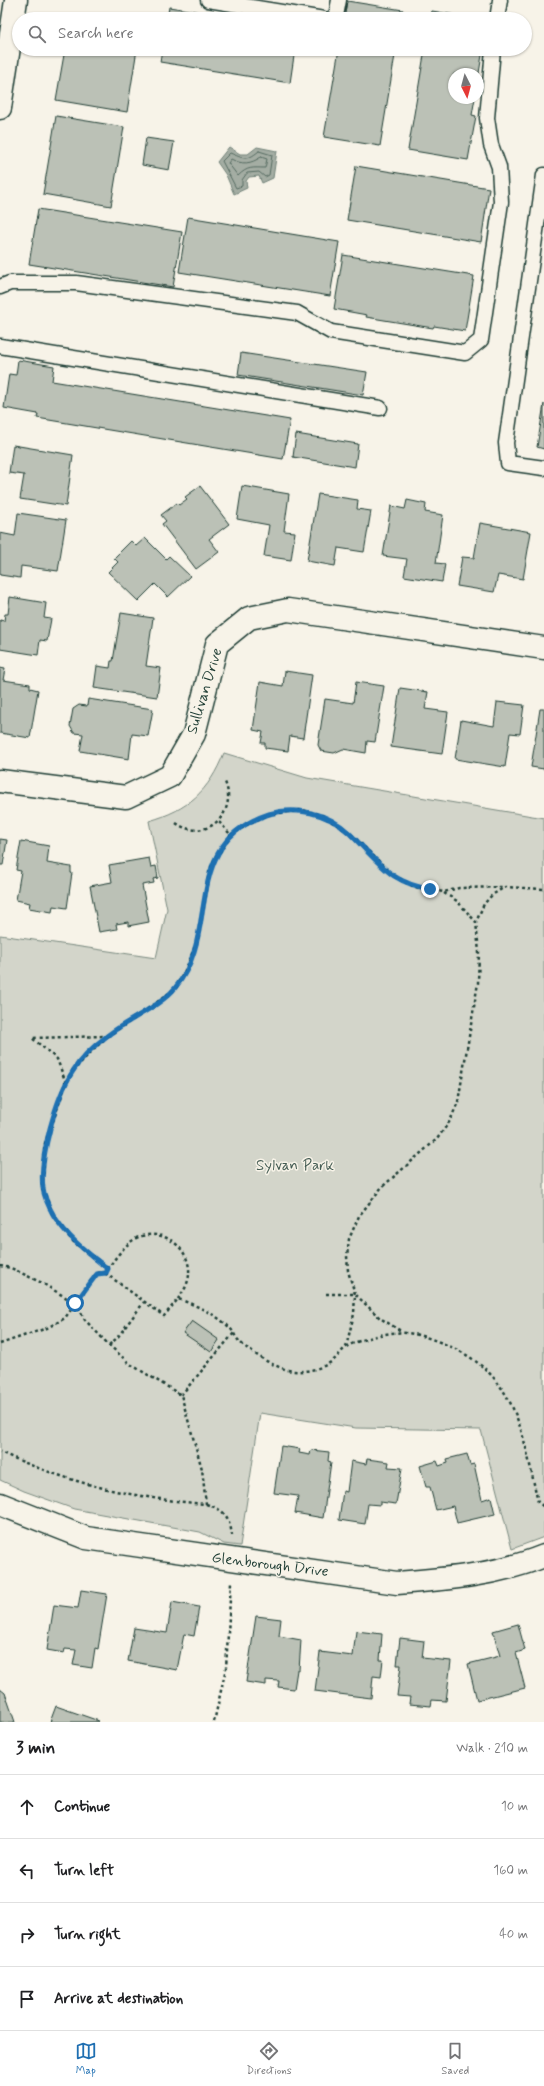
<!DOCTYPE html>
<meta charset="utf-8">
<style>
body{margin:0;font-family:Mynerve,sans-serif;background:#f2f2f2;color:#202124}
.compass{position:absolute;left:448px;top:68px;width:36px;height:36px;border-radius:50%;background:#fff;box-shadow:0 1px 3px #0004;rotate:174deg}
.stop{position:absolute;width:12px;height:12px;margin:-9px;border:3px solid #1f6fb2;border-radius:50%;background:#fff}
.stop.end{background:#1f6fb2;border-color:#fff;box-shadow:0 1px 4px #0008}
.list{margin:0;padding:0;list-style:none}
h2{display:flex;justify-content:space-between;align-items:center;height:52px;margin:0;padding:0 16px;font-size:17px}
h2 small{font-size:13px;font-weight:400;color:#757577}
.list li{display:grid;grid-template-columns:26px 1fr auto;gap:12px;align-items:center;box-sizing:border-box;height:64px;padding:0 16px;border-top:1px solid #e0e0e0}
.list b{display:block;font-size:15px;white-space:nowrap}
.list em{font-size:13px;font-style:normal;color:#757577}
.icon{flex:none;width:22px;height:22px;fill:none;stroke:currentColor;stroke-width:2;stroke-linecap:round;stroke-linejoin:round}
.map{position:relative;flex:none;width:544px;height:1722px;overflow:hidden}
.search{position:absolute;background:#fff;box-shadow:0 1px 3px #0004;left:12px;right:12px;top:12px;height:44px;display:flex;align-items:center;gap:10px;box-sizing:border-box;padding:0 14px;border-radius:22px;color:#757577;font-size:15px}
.sheet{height:308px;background:#fff}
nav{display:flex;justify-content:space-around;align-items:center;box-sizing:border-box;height:56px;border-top:1px solid #e0e0e0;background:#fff;font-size:11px;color:#757577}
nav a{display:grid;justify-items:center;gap:2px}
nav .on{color:#1f6fb2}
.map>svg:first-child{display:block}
.green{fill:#d3d5ca;stroke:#79897f}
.water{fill:#a4ada3;stroke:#6f8077}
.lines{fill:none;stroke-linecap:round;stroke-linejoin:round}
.shore{stroke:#546a60;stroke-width:1}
.building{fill:#bbc1b6;stroke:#1f3d34}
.service-casing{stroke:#1f3d34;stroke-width:17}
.minor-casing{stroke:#1f3d34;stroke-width:25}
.tertiary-casing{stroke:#1f3d34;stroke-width:25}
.path{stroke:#1f3d34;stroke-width:2.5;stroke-dasharray:3 3;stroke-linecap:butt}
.service{stroke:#f7f3e8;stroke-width:14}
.minor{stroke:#f7f3e8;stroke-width:22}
.tertiary{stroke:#f7f3e8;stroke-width:22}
.route{stroke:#1f6fb2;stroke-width:5}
.labels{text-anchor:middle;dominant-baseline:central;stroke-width:3;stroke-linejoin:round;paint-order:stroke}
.street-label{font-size:15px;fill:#1f3d34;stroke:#f7f3e8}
.park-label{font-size:15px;fill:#435b52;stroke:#f7f3e8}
</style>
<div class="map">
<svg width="544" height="1722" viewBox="0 0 544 1722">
<rect width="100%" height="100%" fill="#f7f3e8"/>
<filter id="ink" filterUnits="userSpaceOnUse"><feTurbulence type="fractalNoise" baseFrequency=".025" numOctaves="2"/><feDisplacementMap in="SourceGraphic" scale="8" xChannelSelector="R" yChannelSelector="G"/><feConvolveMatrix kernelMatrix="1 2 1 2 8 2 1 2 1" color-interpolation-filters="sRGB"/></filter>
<g filter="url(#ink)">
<path class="green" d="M 224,753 L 307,778 L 544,818 L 544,1537 L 512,1549 L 481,1430 L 356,1428 L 260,1413 L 240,1546 L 224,1544 L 200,1532 L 74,1509 L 24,1491 L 0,1480 L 0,935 L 156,958 L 167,909 L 149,821 C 188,810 209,791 224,753 Z"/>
<path class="water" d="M 229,147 L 240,154 L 248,154 L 257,147 L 277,151 L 273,178 L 262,183 L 259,176 L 249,177 L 246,181 L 247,188 L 234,194 L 226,175 L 217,162 Z"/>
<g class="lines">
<path class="shore" d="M 259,151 L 272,155 L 269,175 L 265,177 L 259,172 L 247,173 L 242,180 L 242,186 L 236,188 L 222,161 L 230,153 C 243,158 246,162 259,151 Z
M 261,157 L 267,159 L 265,168 C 253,168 248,166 238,176 L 228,163 L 231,159 C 242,165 251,164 261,157 Z"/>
</g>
<path class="building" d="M 347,1 L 403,10 L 401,19 L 344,19 Z
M 169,7 L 245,19 L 167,19 Z
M 432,11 L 480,19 L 430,19 Z
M 65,49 L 137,49 L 127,112 L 56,100 Z
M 162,49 L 295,49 L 290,83 L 160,62 Z
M 339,49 L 396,49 L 380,146 L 324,137 Z
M 425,49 L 483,49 L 478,79 L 478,74 L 454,74 L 454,98 L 475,98 L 472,115 L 476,116 L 468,160 L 408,150 Z
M 56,116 L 124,127 L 111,206 L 43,194 Z
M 146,138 L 174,142 L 169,170 L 142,165 Z
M 356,166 L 489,188 L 481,242 L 347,220 Z
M 38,209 L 182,232 L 173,287 L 29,264 Z
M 188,217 L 339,242 L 330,296 L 179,272 Z
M 343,255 L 474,276 L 465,331 L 434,326 L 433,328 L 366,317 L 367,315 L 334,309 Z
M 241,353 L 367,372 L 363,395 L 238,375 Z
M 18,360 L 54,366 L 52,381 L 290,420 L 283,459 L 37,418 L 38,414 L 4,408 L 9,374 L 16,375 Z
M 544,404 L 544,449 L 537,447 Z
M 296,434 L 358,444 L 355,467 L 293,457 Z
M 13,445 L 73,455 L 66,506 L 20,499 L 24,475 L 9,473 Z
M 200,486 L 229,524 L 209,539 L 219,552 L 196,569 L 162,524 L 166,521 L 161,515 L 177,503 L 179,505 L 187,499 L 185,497 Z
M 242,486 L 289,494 L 284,531 L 295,532 L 291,560 L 264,556 L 269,525 L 237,519 Z
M 318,494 L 358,500 L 357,509 L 371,511 L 364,552 L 338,548 L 335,566 L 307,561 Z
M 407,500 L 426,504 L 425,512 L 443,515 L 436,563 L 445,564 L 442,582 L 404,576 L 407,559 L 383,556 L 391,506 L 405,509 Z
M 18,513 L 66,520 L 58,571 L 21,566 L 20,578 L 0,575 L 0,533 L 15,536 Z
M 480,523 L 531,532 L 523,579 L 498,575 L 494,592 L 457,586 L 462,557 L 474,558 Z
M 145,538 L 166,559 L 169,556 L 190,576 L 168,597 L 155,584 L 138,601 L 108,572 L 118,562 L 114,558 L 131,541 L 136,546 Z
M 10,597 L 46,603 L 44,618 L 51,619 L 47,641 L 40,640 L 38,655 L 0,649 L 0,620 L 4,621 L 5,614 L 8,614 Z
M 121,613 L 153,618 L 146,666 L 161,668 L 157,697 L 94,688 L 97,666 L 110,668 L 111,661 L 113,661 Z
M 0,668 L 5,669 L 3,680 L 30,684 L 30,688 L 38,690 L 30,738 L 0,733 Z
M 285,671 L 312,675 L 303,738 L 290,736 L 288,751 L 265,748 L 265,743 L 261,743 L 263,732 L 253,730 L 260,682 L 283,686 Z
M 356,682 L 384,686 L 375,742 L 367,741 L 366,753 L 343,749 L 334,753 L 321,751 L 318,745 L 325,699 L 353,703 Z
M 400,688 L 428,692 L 425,709 L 448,712 L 442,754 L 391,747 Z
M 88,699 L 153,709 L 148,736 L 132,734 L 129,759 L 80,751 L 83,734 L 74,733 L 70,726 L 73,709 L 79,705 L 87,706 Z
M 497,702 L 524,705 L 520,734 L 510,733 L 505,767 L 455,759 L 461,720 L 494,726 Z
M 540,709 L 544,709 L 544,769 L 531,767 Z
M 0,839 L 7,840 L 3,865 L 0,865 Z
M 21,841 L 49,846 L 47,863 L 71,867 L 71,873 L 72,873 L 67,908 L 53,906 L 52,912 L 29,908 L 30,903 L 16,900 L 21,871 L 16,870 Z
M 149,858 L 151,867 L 156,866 L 158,878 L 153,879 L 154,883 L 142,885 L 149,922 L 128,926 L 128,922 L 116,924 L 117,929 L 99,932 L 90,886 L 112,882 L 109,865 Z
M 192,1321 L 219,1340 L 211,1352 L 183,1333 Z
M 281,1446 L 300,1449 L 299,1453 L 310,1455 L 311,1450 L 329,1452 L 328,1461 L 331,1462 L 323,1518 L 295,1513 L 298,1496 L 274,1493 Z
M 467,1454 L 470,1465 L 474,1464 L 482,1500 L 491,1497 L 495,1514 L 457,1523 L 453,1506 L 436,1510 L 430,1487 L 426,1487 L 420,1466 L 437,1461 L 439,1466 L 448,1463 L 447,1459 Z
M 367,1459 L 389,1462 L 388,1467 L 402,1468 L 396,1504 L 380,1502 L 380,1505 L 368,1504 L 365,1524 L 339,1520 L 343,1491 L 347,1492 L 351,1461 L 366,1464 Z
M 81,1590 L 107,1594 L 98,1649 L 95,1648 L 92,1668 L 73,1665 L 76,1650 L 65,1649 L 64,1653 L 47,1650 L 54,1605 L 78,1608 Z
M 172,1602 L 199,1607 L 194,1636 L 184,1634 L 177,1670 L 128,1661 L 134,1628 L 167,1633 Z
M 256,1616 L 281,1619 L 279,1636 L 301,1640 L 299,1670 L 297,1670 L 294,1689 L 278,1687 L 279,1681 L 266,1680 L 266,1685 L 246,1682 Z
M 518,1624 L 525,1650 L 516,1653 L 525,1688 L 477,1700 L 468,1664 L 500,1656 L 493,1631 Z
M 356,1631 L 382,1634 L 380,1660 L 383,1660 L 381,1677 L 373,1676 L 371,1698 L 315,1691 L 320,1652 L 353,1656 Z
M 400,1638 L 424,1641 L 422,1658 L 451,1661 L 446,1701 L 432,1700 L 431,1706 L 409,1704 L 410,1697 L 397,1696 L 401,1665 L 397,1665 Z
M 0,1689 L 5,1693 L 15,1722 L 0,1722 Z
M 56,1706 L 99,1721 L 98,1722 L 50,1722 Z"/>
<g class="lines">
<g class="service-casing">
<path id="service" d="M 208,0 L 324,19
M 330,19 L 336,16 L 339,0
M 497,19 L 500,0
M 544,175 L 506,443 L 508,463 L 544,468
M 0,287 L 10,283 L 76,283 L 297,313 L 331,332 L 465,353 L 481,340 L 501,202 L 499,167 L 491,145 L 487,118 L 493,49
M 0,346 L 380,408"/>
</g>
<g class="minor-casing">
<path id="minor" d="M 0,781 L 126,797 L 170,776 L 194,734 L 217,644 L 249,618 L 288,610 L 544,648
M 0,1504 L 86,1538 L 397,1583 C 447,1579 497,1575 544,1556"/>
</g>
<g class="tertiary-casing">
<path id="tertiary" d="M 0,108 L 16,0"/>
</g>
<path class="path" d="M 219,822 L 231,835 L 251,822 L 270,814 L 302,810 L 323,816 L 346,830 L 394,876 L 415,887 L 444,892 L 459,888 L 504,887
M 176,823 C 206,844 240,812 224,780
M 444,893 L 457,901 L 476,922
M 107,1036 L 147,1010 L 175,989 L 186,969 L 197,942 L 210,870 L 216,857 L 231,835
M 66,1083 L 57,1059 L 32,1038 L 107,1036 L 74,1069 L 66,1083 L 45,1144 L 42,1188 L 53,1215 L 73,1241 L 108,1269
M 0,1266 L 11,1268 L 42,1283 L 75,1303 L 85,1320 L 109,1345 L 130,1364 L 181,1395 L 202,1469 L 206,1504 C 131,1498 68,1483 0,1452
M 105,1273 L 164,1316 L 178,1299 C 196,1305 216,1314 230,1328 C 234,1332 235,1337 239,1341 C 249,1352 278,1370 294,1371 C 307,1372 320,1369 331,1362 C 336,1359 340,1353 344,1349 C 349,1344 359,1341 366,1339 C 397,1329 412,1331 442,1343 C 518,1373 522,1432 538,1502 L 544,1507
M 326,1294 L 355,1294 L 380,1318 L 401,1331
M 0,1344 L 47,1328 L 65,1318 L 97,1273 L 105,1273 C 112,1262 127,1241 139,1237 C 169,1226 199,1257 186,1286 C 184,1291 180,1295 178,1299
M 109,1345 L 117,1338 L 144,1302
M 346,1347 L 354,1314 L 355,1294 L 348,1271 L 347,1256 L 349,1239 L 359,1216 L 382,1187 L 437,1139 L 450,1121 L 458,1102 L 478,983 L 479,952 L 476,922 L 484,904 L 492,895 L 505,887 L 544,889
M 181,1395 L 234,1333
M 206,1504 C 224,1510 229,1515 232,1535
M 214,1722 L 226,1668 L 231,1582"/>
<use href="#service" class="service"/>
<use href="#minor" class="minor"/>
<use href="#tertiary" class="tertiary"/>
</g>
</g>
<g class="lines" filter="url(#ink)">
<path class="route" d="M 75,1303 L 97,1274 L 106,1273 L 108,1269 C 88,1253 68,1238 54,1216 C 50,1209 44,1196 43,1188 C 39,1158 56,1097 73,1071 C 80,1059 95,1045 107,1036 C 126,1020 160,1007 175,988 C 222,932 179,843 269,814 C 295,806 328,813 348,832 C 363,846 377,864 394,876 C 405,883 417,887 430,889"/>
</g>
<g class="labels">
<g class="street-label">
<text transform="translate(205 691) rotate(-73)">Sullivan Drive</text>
<text transform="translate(270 1565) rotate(7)">Glenborough Drive</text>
</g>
<g class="park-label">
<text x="295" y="1166">Sylvan Park</text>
</g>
</g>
</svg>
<svg class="compass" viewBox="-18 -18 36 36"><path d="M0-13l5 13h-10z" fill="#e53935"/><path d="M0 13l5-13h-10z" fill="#757577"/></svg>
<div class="stop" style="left:75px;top:1303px"></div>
<div class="stop end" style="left:430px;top:889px"></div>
<div class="search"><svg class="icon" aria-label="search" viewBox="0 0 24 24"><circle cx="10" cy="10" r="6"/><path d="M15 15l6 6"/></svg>Search here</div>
</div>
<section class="sheet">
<h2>3 min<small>Walk · 210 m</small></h2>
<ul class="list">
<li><svg class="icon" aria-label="ahead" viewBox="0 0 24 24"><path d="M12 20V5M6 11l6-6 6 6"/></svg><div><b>Continue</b></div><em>10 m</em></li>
<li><svg class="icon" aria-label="left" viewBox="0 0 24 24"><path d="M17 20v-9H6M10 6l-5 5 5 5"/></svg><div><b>Turn left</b></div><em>160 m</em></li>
<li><svg class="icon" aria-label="right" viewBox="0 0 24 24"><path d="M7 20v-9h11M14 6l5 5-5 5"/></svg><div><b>Turn right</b></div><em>40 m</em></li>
<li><svg class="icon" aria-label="arrive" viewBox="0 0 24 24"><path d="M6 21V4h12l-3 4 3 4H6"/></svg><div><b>Arrive at destination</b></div></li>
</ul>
</section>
<nav>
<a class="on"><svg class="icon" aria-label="map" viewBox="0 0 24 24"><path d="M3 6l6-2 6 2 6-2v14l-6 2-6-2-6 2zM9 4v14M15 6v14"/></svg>Map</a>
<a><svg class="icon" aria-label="directions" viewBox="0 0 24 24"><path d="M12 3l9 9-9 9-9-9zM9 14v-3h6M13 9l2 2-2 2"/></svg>Directions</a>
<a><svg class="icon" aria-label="saved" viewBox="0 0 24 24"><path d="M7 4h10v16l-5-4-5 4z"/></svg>Saved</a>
</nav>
